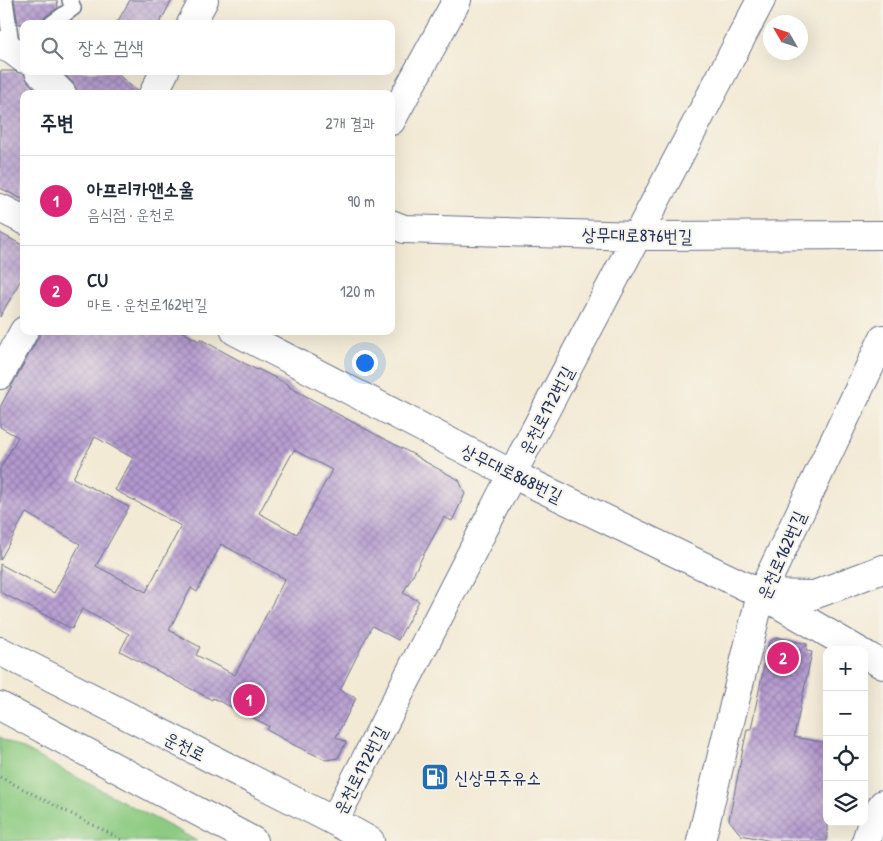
<!DOCTYPE html>
<html lang="ko">
<meta charset="utf-8">
<style>
body{margin:0;font-family:"Patrick Hand","Poor Story",sans-serif;background:#f2f2f3;color:#1f2937}
.controls{position:absolute;right:15px;bottom:15px;display:grid;overflow:hidden;border-radius:10px;box-shadow:0 5px 20px #0002}
.controls button{width:45px;height:45px;display:grid;place-items:center;padding:0;border:0;border-bottom:1px solid #e0e1e3;background:#fff;color:#1f2937;font:25px sans-serif}
.compass{position:absolute;left:763px;top:15px;width:45px;height:45px;border-radius:50%;background:#fff;box-shadow:0 5px 20px #0002;rotate:309deg}
.you{position:absolute;left:364px;top:362px;width:18px;height:18px;margin:-12px;border:4px solid #fff;border-radius:50%;background:#1a73e8;box-shadow:0 0 0 8px #1a73e833}
.badge{display:grid;place-items:center;width:32px;height:32px;border-radius:50%;background:#db2777;color:#fff;font-size:16px;font-weight:700}
.pin{position:absolute;translate:-50% -50%;border:2px solid #fff;box-shadow:0 1px 5px #0006}
.list{margin:0;padding:0;list-style:none}
h2{display:flex;justify-content:space-between;align-items:center;height:65px;margin:0;padding:0 20px;font-size:21px}
h2 small{font-size:16px;font-weight:400;color:#747a83}
.list li{display:grid;grid-template-columns:32px 1fr auto;gap:15px;align-items:center;box-sizing:border-box;height:90px;padding:0 20px;border-top:1px solid #e0e1e3}
.list b{display:block;font-size:19px;white-space:nowrap}
.list p{margin:0;font-size:16px;white-space:nowrap;color:#747a83}
.list em{font-size:16px;font-style:normal;color:#747a83}
.icon{flex:none;width:28px;height:28px;fill:none;stroke:currentColor;stroke-width:2;stroke-linecap:round;stroke-linejoin:round}
.map{position:relative;flex:none;width:883px;height:841px;overflow:hidden}
.search{position:absolute;background:#fff;box-shadow:0 5px 20px #0002;left:20px;top:20px;width:375px;height:55px;display:flex;align-items:center;gap:12px;box-sizing:border-box;padding:0 18px;border-radius:10px;color:#747a83;font-size:19px}
.panel{position:absolute;background:#fff;box-shadow:0 5px 20px #0002;left:20px;top:90px;width:375px;height:245px;border-radius:10px}
.map>svg:first-child{display:block}
.park{fill:#8ccb81;stroke:#547d70}
.building{fill:url(#building-cross-hatch);fill-rule:evenodd}
.lines{fill:none;stroke-linecap:round;stroke-linejoin:round}
.lane-casing{stroke:#677088;stroke-width:18}
.street-casing{stroke:#677088;stroke-width:30}
.secondary-casing{stroke:#677088;stroke-width:30}
.path{stroke:#677088;stroke-width:3;stroke-dasharray:1 4;stroke-linecap:butt}
.lane{stroke:#fff;stroke-width:15}
.street{stroke:#fff;stroke-width:28}
.secondary{stroke:#fff;stroke-width:28}
.labels{text-anchor:middle;dominant-baseline:central;stroke-width:4;stroke-linejoin:round;paint-order:stroke}
.street-label{font-size:18px;fill:#1b2f5e;stroke:#f7f3e8}
.poi-label{font-size:18px;fill:#1b2f5e;stroke:#f7f3e8;text-anchor:start}
</style>
<div class="map">
<svg width="883" height="841" viewBox="0 0 883 841">
<defs>
<pattern id="building-cross-hatch" width="8" height="8" patternUnits="userSpaceOnUse" patternTransform="scale(1.25)"><rect width="8" height="8" fill="#b399cf"/><path d="M0 0l8 8M0 8l8-8" fill="none" stroke="#917dab"/></pattern>
</defs>
<rect width="100%" height="100%" fill="#f7f3e8"/>
<filter id="ink" filterUnits="userSpaceOnUse"><feTurbulence type="fractalNoise" baseFrequency=".02" numOctaves="2"/><feDisplacementMap in="SourceGraphic" scale="10" xChannelSelector="R" yChannelSelector="G"/><feConvolveMatrix kernelMatrix="1 2 1 2 8 2 1 2 1" color-interpolation-filters="sRGB"/></filter>
<filter id="wash" filterUnits="userSpaceOnUse"><feTurbulence type="fractalNoise" baseFrequency=".0096" numOctaves="4" result="noise"/><feDisplacementMap in="SourceGraphic" scale="20" xChannelSelector="R" yChannelSelector="G"/><feGaussianBlur stdDeviation="1.12" result="paint"/><feColorMatrix in="noise" values="0 0 0 0 0 0 0 0 0 0 0 0 0 0 0 0 0 1.4 0 .05"/><feComposite in="paint" operator="in"/></filter>
<g filter="url(#wash)">
<rect width="100%" height="100%" fill="#f3ead5"/>
<path class="park" d="M 0,737 L 177,830 L 197,841 L 0,841 Z"/>
<g id="blocks">
<path class="building" d="M 14,0 L 57,0 L 58,8 L 45,17 L 43,20 L 42,24 L 18,24 Z
M 130,0 L 172,0 L 159,24 L 116,24 Z
M 0,71 L 14,71 L 24,74 L 28,82 L 40,94 L 24,94 L 24,200 L 0,188 Z
M 61,71 L 114,71 L 138,92 L 138,94 L 77,94 L 77,90 L 73,83 Z
M 0,233 L 24,246 L 24,274 L 0,317 Z
M 42,331 L 181,331 L 199,341 L 200,339 L 257,370 L 258,369 L 289,385 L 289,387 L 332,410 L 332,411 L 420,458 L 420,459 L 459,480 L 465,494 L 452,521 L 444,517 L 403,593 L 419,601 L 398,640 L 372,626 L 340,690 L 356,698 L 336,737 L 346,742 L 338,758 L 326,760 L 296,746 L 267,730 L 269,726 L 213,698 L 212,700 L 120,651 L 129,634 L 82,609 L 72,629 L 0,592 L 0,564 L 54,593 L 80,544 L 26,513 L 0,560 L 0,469 L 18,437 L 0,427 L 0,407 ZM 95,437 L 133,458 L 115,490 L 181,526 L 146,592 L 96,566 L 129,507 L 73,478 ZM 294,450 L 332,470 L 297,534 L 259,513 ZM 221,544 L 285,579 L 235,675 L 196,655 L 200,647 L 169,630 L 191,588 L 197,592 Z
M 777,637 L 807,644 L 806,651 L 812,652 L 794,737 L 827,743 L 827,841 L 772,841 L 741,835 L 729,820 L 747,729 L 751,729 L 769,642 Z"/>
</g>
</g>
<g filter="url(#ink)">
<use href="#blocks" fill-opacity="0" stroke="#677088" stroke-width="1"/>
<g class="lines">
<g class="lane-casing">
<path id="lane" d="M 5,0 L 12,50
M 51,24 L 73,8 L 70,0"/>
</g>
<g class="street-casing">
<path id="street" d="M 191,24 L 204,0
M 0,45 L 12,50 L 24,59
M 39,71 L 62,94
M 153,94 L 165,71
M 391,121 L 457,0
M 0,208 L 24,220
M 391,224 L 404,229 L 638,236 L 883,235
M 235,331 L 512,474 L 761,594 L 857,650
M 0,375 L 24,331
M 765,594 L 814,595 L 883,569
M 864,654 L 883,665
M 334,821 L 512,474 L 761,0
M 701,841 L 761,594 L 883,339
M 866,841 L 871,826 L 883,804"/>
</g>
<g class="secondary-casing">
<path id="secondary" d="M 0,651 L 334,821 L 370,841
M 0,706 L 253,841"/>
</g>
<path class="path" d="M 0,777 L 124,841"/>
<use href="#lane" class="lane"/>
<use href="#street" class="street"/>
<use href="#secondary" class="secondary"/>
</g>
</g>
<defs>
<g id="fuel-square" transform="scale(1.4375)"><rect x="-9" y="-9" width="18" height="18" rx="4" fill="#1f6fb2" stroke="#f7f3e8"/><path d="M-5.5-6h7V0h2V4h1.3V-2.5L3-4.5l.8-.8L6-3V5H2.5V1h-1V6h-7ZM-4.2-4.7v3.2H.2V-4.7Z" fill="#fff"/></g>
</defs>
<g fill-rule="evenodd">
<use href="#fuel-square" x="435" y="777"/>
</g>
<g class="labels">
<g class="street-label">
<text transform="translate(637 235) rotate(1)">상무대로876번길</text>
<text transform="translate(546 410) rotate(-62)">운천로172번길</text>
<text transform="translate(512 473) rotate(26)">상무대로868번길</text>
<text transform="translate(781 555) rotate(-66)">운천로162번길</text>
<text transform="translate(185 746) rotate(27)">운천로</text>
<text transform="translate(360 770) rotate(-63)">운천로172번길</text>
</g>
<g class="poi-label">
<text x="454" y="777">신상무주유소</text>
</g>
</g>
</svg>
<div class="controls">
<button>+</button>
<button>−</button>
<button><svg class="icon" aria-label="locate" viewBox="0 0 24 24"><circle cx="12" cy="12" r="6"/><path d="M12 2v4M12 18v4M2 12h4M18 12h4"/></svg></button>
<button><svg class="icon" aria-label="layers" viewBox="0 0 24 24"><path d="M12 4l9 5-9 5-9-5zM3 14l9 5 9-5"/></svg></button>
</div>
<svg class="compass" viewBox="-18 -18 36 36"><path d="M0-13l5 13h-10z" fill="#e53935"/><path d="M0 13l5-13h-10z" fill="#747a83"/></svg>
<div class="you"></div>
<div class="pin badge" style="left:249px;top:700px">1</div>
<div class="pin badge" style="left:783px;top:658px">2</div>
<div class="search"><svg class="icon" aria-label="search" viewBox="0 0 24 24"><circle cx="10" cy="10" r="6"/><path d="M15 15l6 6"/></svg>장소 검색</div>
<section class="panel">
<h2>주변<small>2개 결과</small></h2>
<ul class="list">
<li><span class="badge">1</span><div><b>아프리카앤소울</b><p>음식점 · 운천로</p></div><em>90 m</em></li>
<li><span class="badge">2</span><div><b>CU</b><p>마트 · 운천로162번길</p></div><em>120 m</em></li>
</ul>
</section>
</div>
